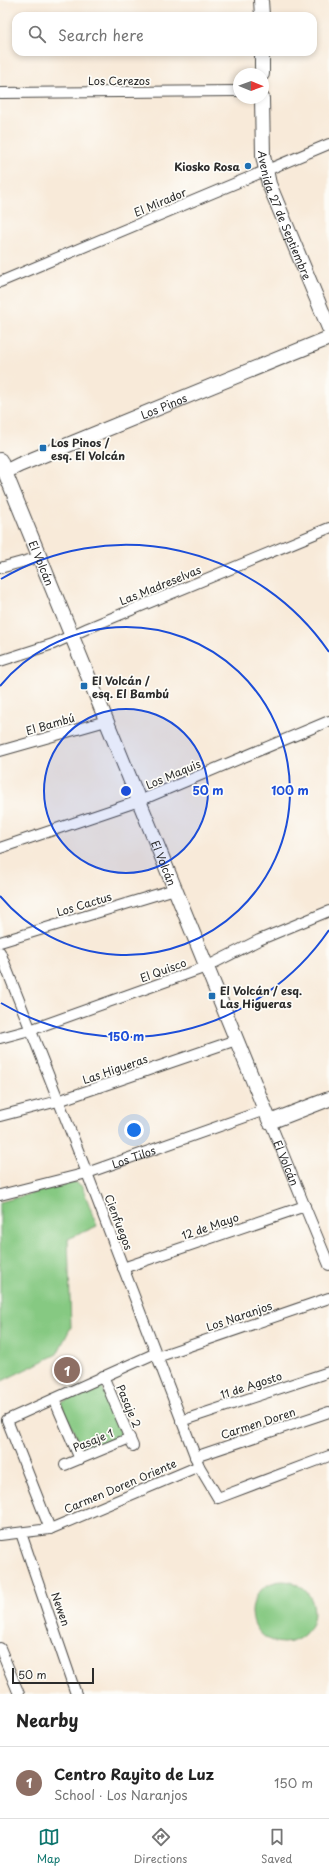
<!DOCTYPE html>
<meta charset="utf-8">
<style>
body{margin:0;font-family:"Playpen Sans",sans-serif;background:#f2f2f2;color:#222}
.compass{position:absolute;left:233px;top:68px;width:36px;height:36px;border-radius:50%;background:#fff;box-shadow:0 2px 6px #0003;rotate:91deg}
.scale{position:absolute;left:12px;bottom:10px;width:82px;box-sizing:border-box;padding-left:4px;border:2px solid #2b2b2b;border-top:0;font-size:11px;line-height:14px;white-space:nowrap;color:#2b2b2b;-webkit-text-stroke:3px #fdfcf7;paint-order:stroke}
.you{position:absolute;left:134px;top:1130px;width:14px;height:14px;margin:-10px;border:3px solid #fff;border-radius:50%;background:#1a73e8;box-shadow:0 0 0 6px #1a73e833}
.badge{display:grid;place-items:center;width:26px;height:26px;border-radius:50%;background:#0f766e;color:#fff;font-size:13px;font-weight:700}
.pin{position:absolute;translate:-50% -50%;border:2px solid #fff;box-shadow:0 1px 4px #0006}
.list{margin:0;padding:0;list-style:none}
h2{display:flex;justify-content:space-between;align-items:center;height:52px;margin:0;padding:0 16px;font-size:17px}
h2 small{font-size:13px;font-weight:400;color:#767676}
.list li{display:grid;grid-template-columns:26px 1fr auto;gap:12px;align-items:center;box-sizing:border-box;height:72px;padding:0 16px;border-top:1px solid #e0e0e0}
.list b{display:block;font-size:15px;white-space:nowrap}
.list p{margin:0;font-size:13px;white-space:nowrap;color:#767676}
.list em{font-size:13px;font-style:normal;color:#767676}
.icon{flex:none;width:22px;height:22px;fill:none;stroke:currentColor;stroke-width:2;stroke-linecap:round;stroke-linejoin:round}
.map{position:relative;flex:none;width:329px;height:1694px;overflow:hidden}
.search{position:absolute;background:#fff;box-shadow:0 2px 6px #0003;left:12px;right:12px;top:12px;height:44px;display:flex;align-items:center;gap:10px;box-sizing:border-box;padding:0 14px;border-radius:12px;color:#767676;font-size:15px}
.sheet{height:124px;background:#fff}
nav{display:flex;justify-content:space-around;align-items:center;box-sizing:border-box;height:56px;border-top:1px solid #e0e0e0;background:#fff;font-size:11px;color:#767676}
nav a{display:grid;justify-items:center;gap:2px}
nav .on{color:#0f766e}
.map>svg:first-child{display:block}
.green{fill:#86c982;stroke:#587a56}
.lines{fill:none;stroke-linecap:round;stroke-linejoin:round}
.street-casing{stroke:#4a4845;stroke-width:12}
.secondary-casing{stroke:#4a4845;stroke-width:16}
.street{stroke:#fff;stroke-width:10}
.secondary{stroke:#fff;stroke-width:14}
.ring{fill:none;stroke:#1d4ed8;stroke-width:2}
.poi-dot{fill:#1f6fb2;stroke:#fdfcf7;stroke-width:1.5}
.labels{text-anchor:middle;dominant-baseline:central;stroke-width:3.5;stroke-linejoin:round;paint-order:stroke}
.street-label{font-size:11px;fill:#2b2b2b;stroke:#fdfcf7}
.poi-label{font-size:11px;font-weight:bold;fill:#2b2b2b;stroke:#fdfcf7;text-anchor:start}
.centre{fill:#1d4ed8;stroke:#fdfcf7;stroke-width:2}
.ring-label{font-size:12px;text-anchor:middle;font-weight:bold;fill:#1d4ed8;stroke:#fdfcf7;stroke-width:3.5;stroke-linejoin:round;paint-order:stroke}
</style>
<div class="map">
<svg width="329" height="1694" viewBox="0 0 329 1694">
<rect width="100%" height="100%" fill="#fdfcf7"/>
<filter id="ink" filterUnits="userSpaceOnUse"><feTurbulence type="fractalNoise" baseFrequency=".025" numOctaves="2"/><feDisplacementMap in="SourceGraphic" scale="8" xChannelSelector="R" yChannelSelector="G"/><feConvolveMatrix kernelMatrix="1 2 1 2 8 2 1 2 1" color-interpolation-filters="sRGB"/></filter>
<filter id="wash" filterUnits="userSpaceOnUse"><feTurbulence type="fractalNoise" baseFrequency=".012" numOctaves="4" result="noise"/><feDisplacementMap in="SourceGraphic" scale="16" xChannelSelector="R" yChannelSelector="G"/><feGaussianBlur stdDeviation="0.9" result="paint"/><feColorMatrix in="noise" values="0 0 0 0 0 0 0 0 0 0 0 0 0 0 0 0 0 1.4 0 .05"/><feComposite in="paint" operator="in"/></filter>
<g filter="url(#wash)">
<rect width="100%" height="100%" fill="#f8ead9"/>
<path class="green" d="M 75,1182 L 82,1186 L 97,1226 L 68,1239 L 71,1327 L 57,1354 L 0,1382 L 0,1202 Z
M 101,1384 L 122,1435 L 83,1452 L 61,1403 Z
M252 1612a31 31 0 1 1 62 0a31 31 0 1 1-62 0Z"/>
</g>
<g filter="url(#ink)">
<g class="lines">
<g class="street-casing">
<g id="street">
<path d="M 0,93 L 239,91"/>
<path d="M 0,282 L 329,144"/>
<path d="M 0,568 L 40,557"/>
<path d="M 0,661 L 53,644 L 88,628 L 329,528"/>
<path d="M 0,751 L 106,721"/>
<path d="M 0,848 L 139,801 L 329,721"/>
<path d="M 0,942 L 175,889"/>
<path d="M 0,952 L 87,1173 L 199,1466 L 218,1498 L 329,1456"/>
<path d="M 0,1038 L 30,1030 L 206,967 L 259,940 L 329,911"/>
<path d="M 0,1116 L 58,1101 L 236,1040"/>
<path id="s1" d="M 270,1122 L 329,1265"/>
<path id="s2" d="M 0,1195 L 87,1173 L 265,1110"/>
<path d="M 123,1268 L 305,1206"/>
<path d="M 157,1357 L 329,1298"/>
<path d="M 103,1376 L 133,1446"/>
<path d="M 54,1399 L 80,1459"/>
<path d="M 181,1421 L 329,1372"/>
<path d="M 195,1457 L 329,1412"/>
<path d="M 65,1465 L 130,1438"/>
<path d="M 50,1529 L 7,1420 L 156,1353"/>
<path d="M 21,1533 L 76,1694"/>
<path d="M 0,1535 L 50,1529 L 199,1466"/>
<path d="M 0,1648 L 19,1694"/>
</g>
</g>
<g class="secondary-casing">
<g id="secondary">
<path d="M 261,0 L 262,16"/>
<path d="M 262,52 L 262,74"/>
<path id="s3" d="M 262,98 L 263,156 L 269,184 L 329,328"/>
<path id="s4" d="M 0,460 L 270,1122 L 329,1099"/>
<path id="s5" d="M 5,472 L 19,465 L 329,338"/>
</g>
</g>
<use href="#street" class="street"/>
<use href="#secondary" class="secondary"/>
</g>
</g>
<circle cx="126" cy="791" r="82" fill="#1d4ed8" fill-opacity=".12"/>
<g class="ring">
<circle cx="126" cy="791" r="82"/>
<path d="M0 686A164 164 0 1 1 0 896"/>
<path d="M329 930A246 246 0 0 1 1 1003M1 579A246 246 0 0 1 329 652"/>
</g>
<g class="poi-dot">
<circle cx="248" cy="166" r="4"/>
<rect x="39" y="444" width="8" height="8" rx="2"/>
<rect x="80" y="682" width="8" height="8" rx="2"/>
<rect x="208" y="992" width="8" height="8" rx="2"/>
</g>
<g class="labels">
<g class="street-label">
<text x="119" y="80">Los Cerezos</text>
<text transform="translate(160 202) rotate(-23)">El Mirador</text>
<text stroke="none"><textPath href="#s3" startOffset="121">Avenida 27 de Septiembre</textPath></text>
<text stroke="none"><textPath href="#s5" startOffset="172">Los Pinos</textPath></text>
<text stroke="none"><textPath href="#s4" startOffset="111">El Volcán</textPath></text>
<text transform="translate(160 585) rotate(-22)">Las Madreselvas</text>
<text transform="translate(50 724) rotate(-16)">El Bambú</text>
<text transform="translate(173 774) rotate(-23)">Los Maquis</text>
<text stroke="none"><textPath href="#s4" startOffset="435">El Volcán</textPath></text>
<text transform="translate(84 904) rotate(-17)">Los Cactus</text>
<text transform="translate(163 970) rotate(-20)">El Quisco</text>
<text transform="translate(115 1069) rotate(-19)">Las Higueras</text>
<text stroke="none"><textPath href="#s2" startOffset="139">Los Tilos</textPath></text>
<text stroke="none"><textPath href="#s1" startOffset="44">El Volcán</textPath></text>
<text transform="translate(119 1222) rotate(69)">Cienfuegos</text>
<text transform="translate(210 1226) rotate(-19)">12 de Mayo</text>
<text transform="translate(239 1316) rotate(-19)">Los Naranjos</text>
<text transform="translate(251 1385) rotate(-18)">11 de Agosto</text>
<text transform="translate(129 1406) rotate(67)">Pasaje 2</text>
<text transform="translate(258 1423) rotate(-18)">Carmen Doren</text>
<text transform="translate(93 1440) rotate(-22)">Pasaje 1</text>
<text transform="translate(120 1486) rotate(-23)">Carmen Doren Oriente</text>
<text transform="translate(61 1609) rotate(71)">Newen</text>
</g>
<g class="poi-label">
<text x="240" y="166" text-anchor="end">Kiosko Rosa</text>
<text x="51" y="442">Los Pinos /<tspan x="51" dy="13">esq. El Volcán</tspan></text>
<text x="92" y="680">El Volcán /<tspan x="92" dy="13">esq. El Bambú</tspan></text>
<text x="220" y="990">El Volcán / esq.<tspan x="220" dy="13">Las Higueras</tspan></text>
</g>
</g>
<circle cx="126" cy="791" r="6" class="centre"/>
<g class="ring-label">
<text x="208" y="795">50 m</text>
<text x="290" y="795">100 m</text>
<text x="126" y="1041">150 m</text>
</g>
</svg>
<svg class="compass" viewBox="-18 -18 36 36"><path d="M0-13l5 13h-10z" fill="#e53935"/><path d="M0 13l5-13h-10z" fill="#767676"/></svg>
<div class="scale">50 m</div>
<div class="you"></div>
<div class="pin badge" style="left:67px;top:1370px;background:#8d6e63">1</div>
<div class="search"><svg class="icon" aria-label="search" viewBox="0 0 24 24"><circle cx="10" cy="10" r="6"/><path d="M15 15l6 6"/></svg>Search here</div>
</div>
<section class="sheet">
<h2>Nearby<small></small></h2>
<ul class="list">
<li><span class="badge" style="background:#8d6e63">1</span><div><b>Centro Rayito de Luz</b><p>School · Los Naranjos</p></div><em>150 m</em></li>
</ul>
</section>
<nav>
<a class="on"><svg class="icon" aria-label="map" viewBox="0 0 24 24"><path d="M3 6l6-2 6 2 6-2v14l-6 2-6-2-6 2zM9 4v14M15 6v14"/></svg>Map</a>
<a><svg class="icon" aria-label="directions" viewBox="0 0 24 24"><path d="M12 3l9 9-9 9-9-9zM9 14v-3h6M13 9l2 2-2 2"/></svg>Directions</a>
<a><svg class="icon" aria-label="saved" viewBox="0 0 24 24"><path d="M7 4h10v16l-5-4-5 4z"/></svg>Saved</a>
</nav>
